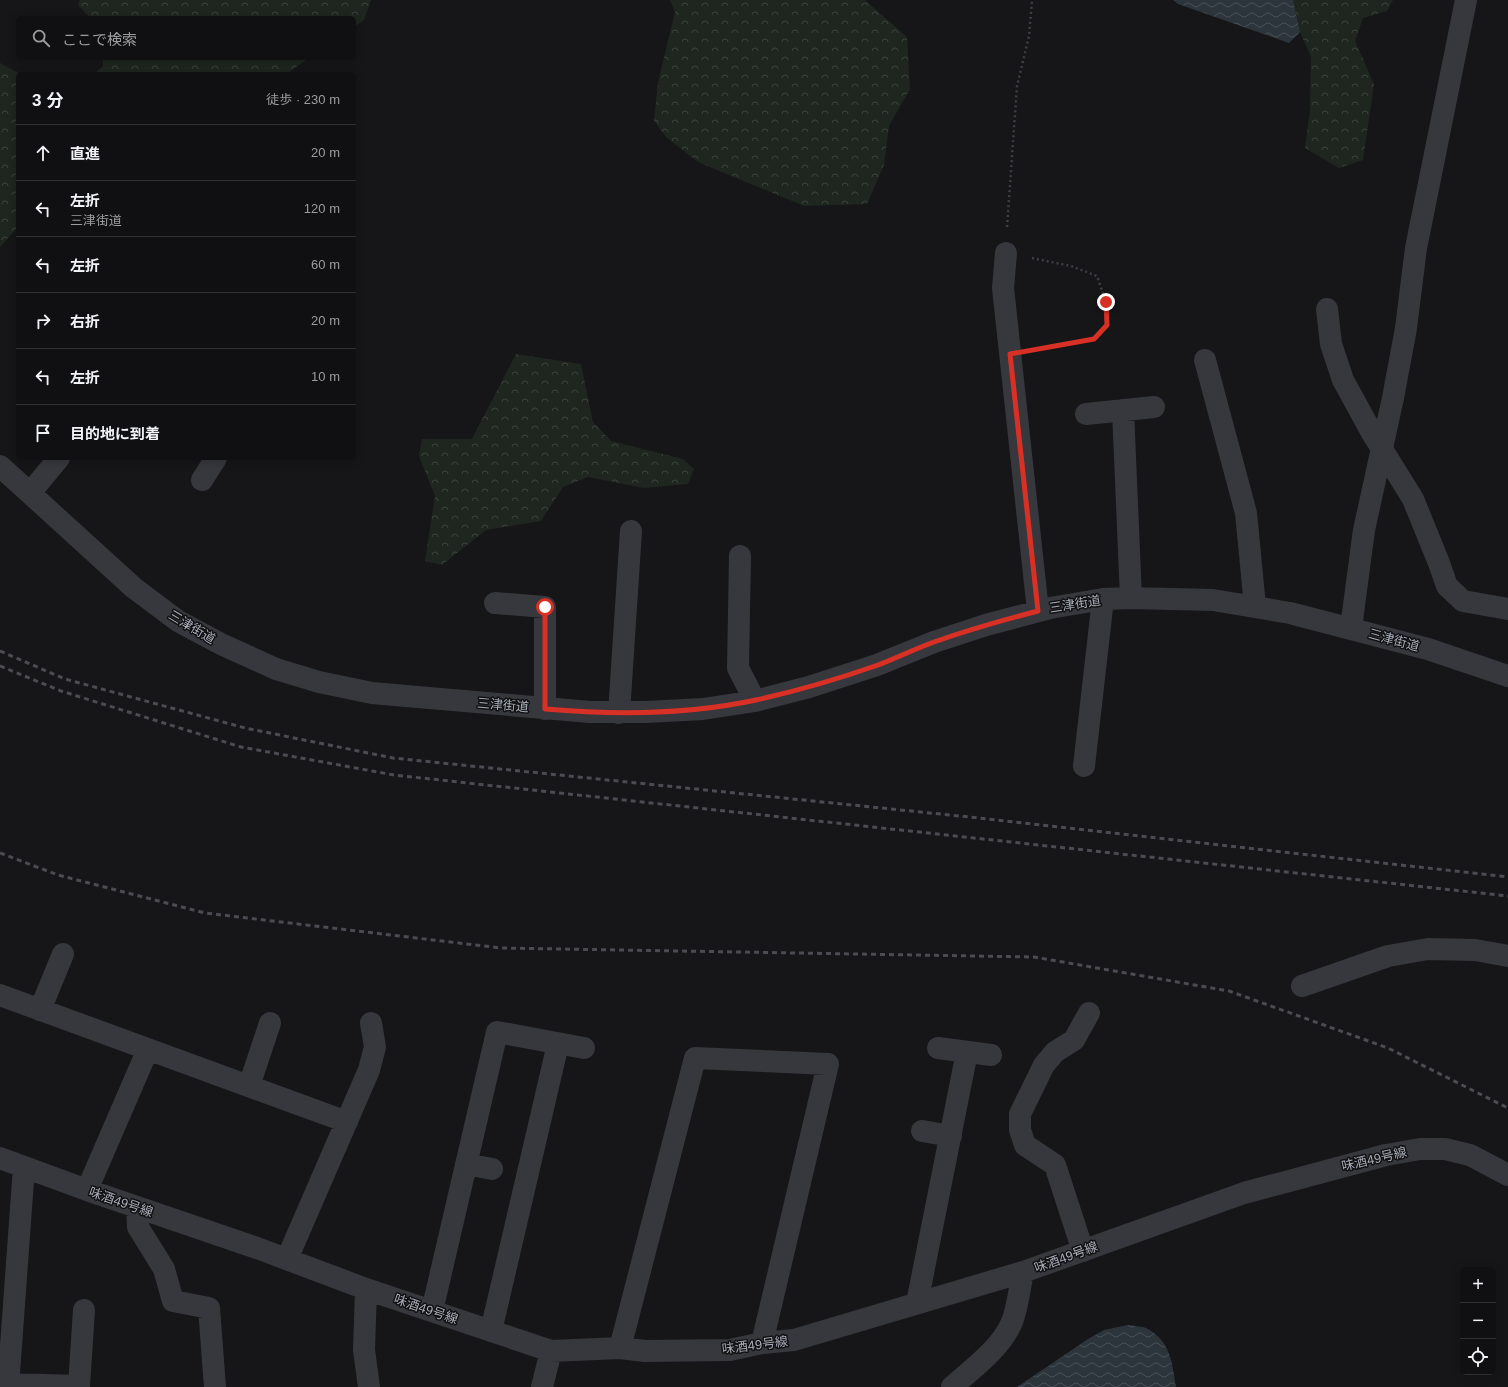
<!DOCTYPE html>
<html lang="ja">
<meta charset="utf-8">
<style>
body{margin:0;font-family:Helvetica,"Noto Sans JP",sans-serif;background:#1e1e20;color:#f1f3f6}
.controls{position:absolute;right:12px;bottom:12px;display:grid;overflow:hidden;border-radius:6px;box-shadow:0 2px 10px #0003}
.controls button{width:36px;height:36px;display:grid;place-items:center;padding:0;border:0;border-bottom:1px solid #303032;background:#101012;color:#f1f3f6;font:20px sans-serif}
.stop{position:absolute;width:12px;height:12px;margin:-9px;border:3px solid #d93025;border-radius:50%;background:#fff}
.stop.end{background:#d93025;border-color:#fff;box-shadow:0 1px 4px #0008}
.list{margin:0;padding:0;list-style:none}
h2{display:flex;justify-content:space-between;align-items:center;height:52px;margin:0;padding:0 16px;font-size:17px}
h2 small{font-size:13px;font-weight:400;color:#9c9d9f}
.list li{display:grid;grid-template-columns:26px 1fr auto;gap:12px;align-items:center;box-sizing:border-box;height:56px;padding:0 16px;border-top:1px solid #303032}
.list b{display:block;font-size:15px;white-space:nowrap}
.list p{margin:0;font-size:13px;white-space:nowrap;color:#9c9d9f}
.list em{font-size:13px;font-style:normal;color:#9c9d9f}
.icon{flex:none;width:22px;height:22px;fill:none;stroke:currentColor;stroke-width:2;stroke-linecap:round;stroke-linejoin:round}
.map{position:relative;flex:none;width:1508px;height:1387px;overflow:hidden}
.search{position:absolute;background:#101012;box-shadow:0 2px 10px #0003;left:16px;top:16px;width:340px;height:44px;display:flex;align-items:center;gap:10px;box-sizing:border-box;padding:0 14px;border-radius:6px;color:#9c9d9f;font-size:15px}
.panel{position:absolute;background:#101012;box-shadow:0 2px 10px #0003;left:16px;top:72px;width:340px;height:388px;border-radius:6px}
.map>svg:first-child{display:block}
.forest{fill:url(#forest-crowns)}
.water{fill:url(#water-waves)}
.lines{fill:none;stroke-linecap:round;stroke-linejoin:round}
.path{stroke:#3d3f44;stroke-width:2.5;stroke-dasharray:2 3;stroke-linecap:butt}
.minor{stroke:#37383d;stroke-width:22}
.rail{stroke:#4a4c52;stroke-width:3;stroke-dasharray:5 4;stroke-linecap:butt}
.route{stroke:#d93025;stroke-width:5}
.labels{text-anchor:middle;dominant-baseline:central;stroke-width:3;stroke-linejoin:round;paint-order:stroke}
.street-label{font-size:13px;fill:#a8adb8;stroke:#111113}
</style>
<div class="map">
<svg width="1508" height="1387" viewBox="0 0 1508 1387">
<defs>
<pattern id="forest-crowns" width="20" height="18" patternUnits="userSpaceOnUse"><rect width="20" height="18" fill="#1e261f"/><path d="M2 6a3 3 0 1 1 6 0M12 15a3 3 0 1 1 6 0" fill="none" stroke="#3c433d"/></pattern>
<pattern id="water-waves" width="16" height="10" patternUnits="userSpaceOnUse"><rect width="16" height="10" fill="#2c353c"/><path d="M0 5q4-4 8 0t8 0" fill="none" stroke="#485056"/></pattern>
</defs>
<rect width="100%" height="100%" fill="#161618"/>
<path class="forest" d="M 80,0 L 371,0 L 364,20 L 354,27 L 354,18 L 90,18 L 78,5 Z
M 670,0 L 865,0 L 907,37 L 910,89 L 889,126 L 884,165 L 867,204 L 804,206 L 698,162 L 666,137 L 654,121 L 658,82 L 675,12 Z
M 1293,0 L 1393,0 L 1387,11 L 1363,18 L 1355,41 L 1374,84 L 1363,160 L 1339,168 L 1305,148 L 1310,110 L 1311,57 L 1300,32 Z
M 103,58 L 309,58 L 286,74 L 94,74 L 103,66 Z
M 0,63 L 20,74 L 18,74 L 18,227 L 0,247 Z
M 516,354 L 581,364 L 593,422 L 611,441 L 683,459 L 694,469 L 688,484 L 644,488 L 588,477 L 563,487 L 541,521 L 486,530 L 442,565 L 425,561 L 435,496 L 419,456 L 422,439 L 472,439 Z"/>
<path class="water" d="M 1173,0 L 1293,0 L 1300,32 L 1289,43 L 1178,4 Z
M 1128,1325 C 1133,1326 1141,1326 1146,1328 C 1171,1341 1172,1363 1176,1387 L 1017,1387 L 1088,1339 L 1104,1330 Z"/>
<g class="lines">
<path class="path" d="M 1007,227 L 1017,86 L 1029,36 L 1032,0
M 1032,258 L 1071,266 L 1097,276 L 1106,302 L 1107,325 L 1094,339 L 1035,350"/>
<path class="minor" d="M 1006,253 L 1003,288 L 1038,611
M 1327,309 L 1331,344 L 1343,380 L 1372,433 L 1413,499 L 1439,563 L 1447,586 L 1463,601 L 1508,609
M 1205,360 L 1246,513 L 1255,606
M 1123,410 L 1131,598
M 1086,414 L 1154,407
M 0,466 L 134,588 L 178,621 L 221,644 L 276,669 L 319,682 L 372,693 L 590,712 L 646,712 L 703,709 L 755,701 L 809,687 L 877,665 L 934,642 L 986,625 L 1050,608 L 1103,599 L 1131,598 L 1213,600 L 1290,613 L 1428,649 L 1508,676
M 202,480 L 216,458
M 30,493 L 59,458
M 740,556 L 738,668 L 755,701
M 495,603 L 545,607 L 545,709
M 1351,628 L 1364,530 L 1393,398 L 1406,328 L 1416,248 L 1466,0
M 619,713 L 631,531
M 1084,766 L 1103,599
M 1302,986 L 1388,956 L 1428,949 L 1475,950 L 1508,956
M 0,995 L 347,1122
M 40,1010 L 63,954
M 938,1048 L 991,1055
M 249,1086 L 270,1023
M 922,1131 L 951,1136
M 0,1158 L 87,1190 L 257,1248 L 366,1289 L 551,1351 L 620,1348 L 645,1351 L 730,1350 L 762,1343 L 794,1340 L 1023,1272 L 1244,1193 L 1386,1155 L 1420,1149 L 1445,1149 L 1470,1155 L 1508,1175
M 466,1164 L 492,1169
M 87,1190 L 148,1049
M 137,1208 L 138,1227 L 164,1269 L 173,1301 L 209,1308 L 215,1387
M 1083,1251 L 1055,1165 L 1025,1145 L 1020,1130 L 1020,1114 L 1044,1065 L 1055,1052 L 1074,1040 L 1089,1013
M 287,1259 L 369,1070 L 375,1047 L 371,1023
M 366,1289 L 364,1350 L 369,1387
M 917,1303 L 967,1052
M 432,1311 L 497,1032 L 584,1048
M 491,1331 L 558,1044
M 620,1348 L 695,1058 L 828,1064 L 762,1343
M 8,1384 L 79,1386 L 84,1310
M 8,1387 L 24,1167
M 542,1387 L 551,1351
M 952,1387 C 973,1368 999,1350 1011,1324 C 1017,1312 1020,1286 1023,1272"/>
<path class="rail" d="M 0,651 L 65,679 L 245,728 L 393,758 L 969,817 L 1508,877
M 0,666 L 61,691 L 241,747 L 394,775 L 1508,896
M 0,853 L 58,875 L 205,913 L 501,948 L 1034,957 L 1229,991 L 1388,1048 L 1508,1108"/>
</g>
<g class="lines">
<path class="route" d="M 545,607 L 545,709 C 615,715 687,715 756,700 C 797,691 838,679 878,665 C 896,658 915,649 934,642 C 968,630 1003,620 1038,611 L 1010,354 L 1094,339 L 1107,325 L 1106,302"/>
</g>
<g class="labels">
<g class="street-label">
<text transform="translate(1075 604) rotate(-9)">三津街道</text>
<text transform="translate(192 627) rotate(31)">三津街道</text>
<text transform="translate(1394 640) rotate(15)">三津街道</text>
<text transform="translate(503 705) rotate(5)">三津街道</text>
<text transform="translate(1374 1159) rotate(-13)">味酒49号線</text>
<text transform="translate(121 1202) rotate(19)">味酒49号線</text>
<text transform="translate(1066 1257) rotate(-20)">味酒49号線</text>
<text transform="translate(426 1309) rotate(19)">味酒49号線</text>
<text transform="translate(755 1345) rotate(-7)">味酒49号線</text>
</g>
</g>
</svg>
<div class="controls">
<button>+</button>
<button>−</button>
<button><svg class="icon" aria-label="locate" viewBox="0 0 24 24"><circle cx="12" cy="12" r="6"/><path d="M12 2v4M12 18v4M2 12h4M18 12h4"/></svg></button>
</div>
<div class="stop" style="left:545px;top:607px"></div>
<div class="stop end" style="left:1106px;top:302px"></div>
<div class="search"><svg class="icon" aria-label="search" viewBox="0 0 24 24"><circle cx="10" cy="10" r="6"/><path d="M15 15l6 6"/></svg>ここで検索</div>
<section class="panel">
<h2>3 分<small>徒歩 · 230 m</small></h2>
<ul class="list">
<li><svg class="icon" aria-label="ahead" viewBox="0 0 24 24"><path d="M12 20V5M6 11l6-6 6 6"/></svg><div><b>直進</b></div><em>20 m</em></li>
<li><svg class="icon" aria-label="left" viewBox="0 0 24 24"><path d="M17 20v-9H6M10 6l-5 5 5 5"/></svg><div><b>左折</b><p>三津街道</p></div><em>120 m</em></li>
<li><svg class="icon" aria-label="left" viewBox="0 0 24 24"><path d="M17 20v-9H6M10 6l-5 5 5 5"/></svg><div><b>左折</b></div><em>60 m</em></li>
<li><svg class="icon" aria-label="right" viewBox="0 0 24 24"><path d="M7 20v-9h11M14 6l5 5-5 5"/></svg><div><b>右折</b></div><em>20 m</em></li>
<li><svg class="icon" aria-label="left" viewBox="0 0 24 24"><path d="M17 20v-9H6M10 6l-5 5 5 5"/></svg><div><b>左折</b></div><em>10 m</em></li>
<li><svg class="icon" aria-label="arrive" viewBox="0 0 24 24"><path d="M6 21V4h12l-3 4 3 4H6"/></svg><div><b>目的地に到着</b></div></li>
</ul>
</section>
</div>
